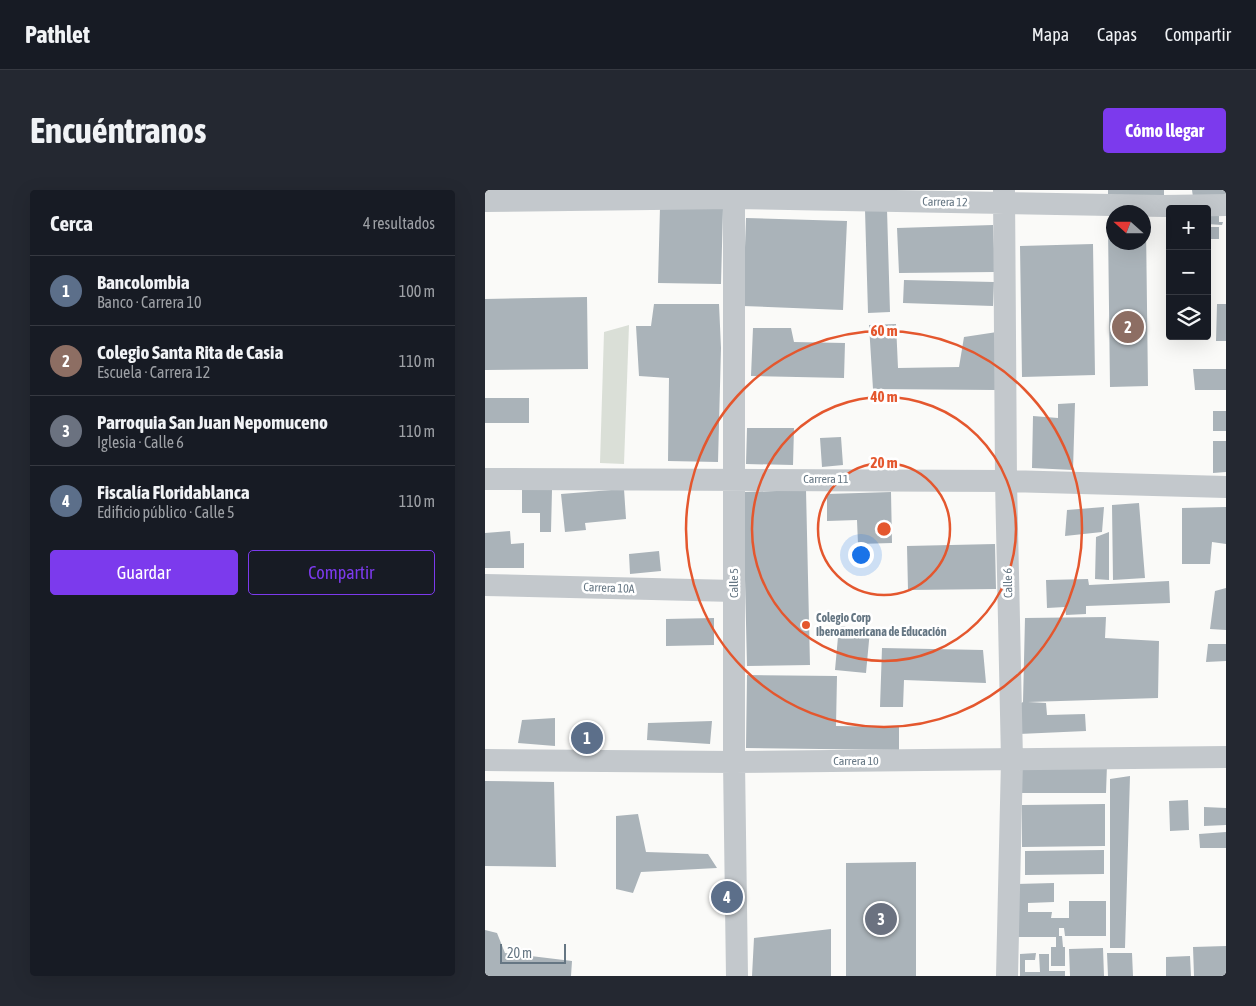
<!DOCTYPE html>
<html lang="es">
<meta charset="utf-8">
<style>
body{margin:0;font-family:"Asap Condensed",sans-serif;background:#242831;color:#f1f3f6}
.controls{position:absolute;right:15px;top:15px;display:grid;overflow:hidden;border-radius:5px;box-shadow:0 5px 20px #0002}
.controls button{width:45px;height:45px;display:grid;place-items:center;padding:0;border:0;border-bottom:1px solid #363941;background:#171b24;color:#f1f3f6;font:25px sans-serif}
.compass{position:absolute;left:621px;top:15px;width:45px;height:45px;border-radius:50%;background:#171b24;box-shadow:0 5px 20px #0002;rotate:291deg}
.scale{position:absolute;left:15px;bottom:12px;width:66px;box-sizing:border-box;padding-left:5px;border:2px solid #657683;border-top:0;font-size:14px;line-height:18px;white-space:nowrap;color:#657683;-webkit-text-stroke:4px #fff;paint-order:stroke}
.you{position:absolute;left:375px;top:364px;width:18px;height:18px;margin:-12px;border:4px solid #fff;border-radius:50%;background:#1a73e8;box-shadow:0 0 0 8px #1a73e833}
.badge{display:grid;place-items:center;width:32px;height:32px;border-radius:50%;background:#7c3aed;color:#fff;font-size:16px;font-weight:700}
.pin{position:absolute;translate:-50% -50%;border:2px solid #fff;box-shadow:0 1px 5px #0006}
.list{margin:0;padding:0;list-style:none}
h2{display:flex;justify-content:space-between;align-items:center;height:65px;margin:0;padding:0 20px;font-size:21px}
h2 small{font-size:16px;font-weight:400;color:#9ea1a6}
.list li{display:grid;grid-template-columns:32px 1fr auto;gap:15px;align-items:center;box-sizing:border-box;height:70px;padding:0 20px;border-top:1px solid #363941}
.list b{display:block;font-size:19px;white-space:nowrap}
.list p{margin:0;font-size:16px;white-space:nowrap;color:#9ea1a6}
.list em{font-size:16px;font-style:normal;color:#9ea1a6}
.actions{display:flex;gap:10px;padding:15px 20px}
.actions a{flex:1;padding:11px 0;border:1px solid #7c3aed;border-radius:5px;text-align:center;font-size:18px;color:#7c3aed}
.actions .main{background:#7c3aed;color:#fff}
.icon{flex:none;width:28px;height:28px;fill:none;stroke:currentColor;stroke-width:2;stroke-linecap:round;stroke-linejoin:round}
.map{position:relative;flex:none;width:741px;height:786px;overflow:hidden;border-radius:5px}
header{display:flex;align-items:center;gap:30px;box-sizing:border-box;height:70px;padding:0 25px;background:#171b24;border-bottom:1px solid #363941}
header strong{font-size:24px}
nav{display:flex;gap:28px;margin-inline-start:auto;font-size:18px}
.intro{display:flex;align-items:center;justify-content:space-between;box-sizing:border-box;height:120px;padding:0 30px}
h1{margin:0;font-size:35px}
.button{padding:12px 22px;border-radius:5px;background:#7c3aed;color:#fff;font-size:18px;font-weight:700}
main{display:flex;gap:30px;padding:0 30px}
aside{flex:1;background:#171b24;border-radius:5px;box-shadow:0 5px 20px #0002}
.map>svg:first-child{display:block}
.green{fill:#dadfd7}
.building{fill:#aab3b9}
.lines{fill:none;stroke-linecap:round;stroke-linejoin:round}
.minor{stroke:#c3c8cc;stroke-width:22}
.ring{fill:none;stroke:#e4572e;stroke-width:2.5}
.poi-dot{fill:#e4572e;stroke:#fff;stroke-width:2}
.labels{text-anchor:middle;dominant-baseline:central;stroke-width:5;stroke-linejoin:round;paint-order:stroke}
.street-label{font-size:12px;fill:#657683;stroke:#fff}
.poi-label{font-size:12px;font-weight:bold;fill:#657683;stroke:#fff;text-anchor:start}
.centre{fill:#e4572e;stroke:#fff;stroke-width:2.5}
.ring-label{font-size:15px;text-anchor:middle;font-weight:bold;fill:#e4572e;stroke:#fff;stroke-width:5;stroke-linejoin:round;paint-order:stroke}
</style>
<header>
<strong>Pathlet</strong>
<nav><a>Mapa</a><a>Capas</a><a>Compartir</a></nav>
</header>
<div class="intro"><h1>Encuéntranos</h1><a class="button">Cómo llegar</a></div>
<main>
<aside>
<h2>Cerca<small>4 resultados</small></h2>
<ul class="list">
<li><span class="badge" style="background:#5c6f8a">1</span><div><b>Bancolombia</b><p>Banco · Carrera 10</p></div><em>100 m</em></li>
<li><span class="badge" style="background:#8d6e63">2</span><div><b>Colegio Santa Rita de Casia</b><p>Escuela · Carrera 12</p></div><em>110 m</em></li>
<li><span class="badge" style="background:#6b7280">3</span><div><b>Parroquia San Juan Nepomuceno</b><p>Iglesia · Calle 6</p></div><em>110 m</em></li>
<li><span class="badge" style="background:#5c6f8a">4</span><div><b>Fiscalía Floridablanca</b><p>Edificio público · Calle 5</p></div><em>110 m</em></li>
</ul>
<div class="actions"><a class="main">Guardar</a><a>Compartir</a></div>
</aside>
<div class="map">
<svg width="741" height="786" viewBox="0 0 741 786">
<rect width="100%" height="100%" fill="#fafaf8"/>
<path class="green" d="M 144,135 L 139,274 L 115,273 L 119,142 Z"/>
<path class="building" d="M 623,0 L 679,0 L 679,11 L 623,9 Z
M 707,0 L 741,0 L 741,7 L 708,7 Z
M 175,17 L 238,18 L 236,94 L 173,93 Z
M 402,19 L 405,122 L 383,123 L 380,20 Z
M 722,23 L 734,24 L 734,32 L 738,32 L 737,35 L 722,34 Z
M 261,28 L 362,31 L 358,120 L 258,116 Z
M 508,35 L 510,82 L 414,83 L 412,38 Z
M 658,36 L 661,36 L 663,196 L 625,197 L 623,37 L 628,37 L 628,52 L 658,52 Z
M 722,37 L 734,37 L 734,49 L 722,49 Z
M 608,54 L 610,185 L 537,187 L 535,56 Z
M 419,90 L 509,92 L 508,116 L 418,113 Z
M 102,107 L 103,179 L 0,180 L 0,109 Z
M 169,114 L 234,114 L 236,158 L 233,272 L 183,271 L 184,188 L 154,186 L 151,136 L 166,136 Z
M 732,114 L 741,114 L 741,151 L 731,151 Z
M 411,134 L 413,178 L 474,177 L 479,147 L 512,142 L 510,200 L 388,199 L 384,135 Z
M 268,138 L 306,138 L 309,152 L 360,153 L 359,188 L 266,186 Z
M 708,179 L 741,179 L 741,200 L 710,200 Z
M 0,208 L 44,208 L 44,233 L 0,233 Z
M 590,213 L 588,280 L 547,278 L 548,226 L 573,228 L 573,214 Z
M 728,221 L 741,221 L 741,241 L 728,241 Z
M 262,238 L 309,238 L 308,275 L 261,274 Z
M 356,247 L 358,275 L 337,277 L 335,248 Z
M 728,251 L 741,251 L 741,282 L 728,283 Z
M 139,299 L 141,329 L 100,333 L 101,340 L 80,342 L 76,304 Z
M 37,300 L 67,300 L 66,342 L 55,342 L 55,323 L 37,323 Z
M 321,300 L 325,475 L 262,476 L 258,302 Z
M 406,302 L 407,353 L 373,354 L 372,330 L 342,331 L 342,304 Z
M 654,313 L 660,388 L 628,390 L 627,315 Z
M 619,317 L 617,342 L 580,346 L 582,320 Z
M 741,317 L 741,354 L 727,352 L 725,374 L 697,374 L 697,318 Z
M 25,341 L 26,354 L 39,353 L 39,378 L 0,378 L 0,343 Z
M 624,342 L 624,390 L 610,389 L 611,347 Z
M 510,354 L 511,399 L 423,400 L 422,356 Z
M 174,361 L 176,381 L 145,384 L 144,364 Z
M 603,389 L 604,395 L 684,391 L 685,413 L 601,416 L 601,424 L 581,425 L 580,417 L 562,418 L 561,390 Z
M 741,398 L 741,440 L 725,439 L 730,401 Z
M 621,427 L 620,448 L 674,451 L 673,508 L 543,512 L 561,513 L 562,525 L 600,524 L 601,541 L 534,544 L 533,515 L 538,512 L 540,428 Z
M 229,428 L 229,455 L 181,456 L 181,429 Z
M 354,436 L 385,440 L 381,483 L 350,480 Z
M 723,454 L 741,454 L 741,471 L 721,472 Z
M 397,458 L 498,460 L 501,493 L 419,490 L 418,517 L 395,517 Z
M 262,485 L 352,486 L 351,536 L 414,537 L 414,560 L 261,558 Z
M 70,528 L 70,556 L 33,553 L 37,530 Z
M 227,531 L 225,554 L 162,550 L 163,533 Z
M 535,574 L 622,575 L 621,603 L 534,603 Z
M 645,586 L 640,758 L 625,758 L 625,589 Z
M 0,591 L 69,592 L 71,677 L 0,676 Z
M 703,610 L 704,640 L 685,641 L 684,611 Z
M 620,614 L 620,656 L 537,657 L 537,615 Z
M 719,617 L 741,618 L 741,635 L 719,636 Z
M 153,624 L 161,662 L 223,664 L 232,678 L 156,682 L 148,703 L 131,699 L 131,626 Z
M 741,642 L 741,658 L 715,658 L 714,644 Z
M 619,660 L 619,684 L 540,685 L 540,661 Z
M 431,672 L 431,786 L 361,786 L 361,673 Z
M 569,693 L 569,712 L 543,713 L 543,722 L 567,722 L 566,728 L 584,728 L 584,711 L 621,711 L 621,746 L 580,746 L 579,738 L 574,738 L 574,746 L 577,746 L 578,757 L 580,757 L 580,776 L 566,776 L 566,757 L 571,757 L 571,747 L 528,747 L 527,694 Z
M 346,739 L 346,786 L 267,786 L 269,748 Z
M 0,740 L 12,743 L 20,763 L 87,771 L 86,786 L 0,786 Z
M 741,756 L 741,786 L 709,786 L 708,757 Z
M 618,758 L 619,786 L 585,786 L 584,759 Z
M 551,763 L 550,770 L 540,770 L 540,782 L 555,782 L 554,764 L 564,764 L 564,781 L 580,781 L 580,786 L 535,786 L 535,764 Z
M 622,763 L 647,763 L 648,786 L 623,786 Z
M 705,766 L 706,786 L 681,786 L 681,767 Z"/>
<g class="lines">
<path class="minor" d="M 249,0 L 249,572 L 252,786
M 519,0 L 521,291 L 527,570 L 522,786
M 0,11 L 249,8 L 679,16 L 741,15
M 0,289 L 521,291 L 741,297
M 0,395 L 249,401
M 0,570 L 249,572 L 741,567"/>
</g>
<g class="ring">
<circle cx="399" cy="339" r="66"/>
<circle cx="399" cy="339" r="132"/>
<circle cx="399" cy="339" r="198"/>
</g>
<circle class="poi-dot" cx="321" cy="435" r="5"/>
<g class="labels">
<g class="street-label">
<text transform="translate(460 12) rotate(1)">Carrera 12</text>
<text x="341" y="289">Carrera 11</text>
<text transform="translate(249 393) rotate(-90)">Calle 5</text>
<text transform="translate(523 393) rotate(-91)">Calle 6</text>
<text transform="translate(124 398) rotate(2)">Carrera 10A</text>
<text x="371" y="571">Carrera 10</text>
</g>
<g class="poi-label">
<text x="331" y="428">Colegio Corp<tspan x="331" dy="14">Iberoamericana de Educación</tspan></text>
</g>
</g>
<circle cx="399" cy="339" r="8" class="centre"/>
<g class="ring-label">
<text x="399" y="146">60 m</text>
<text x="399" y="212">40 m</text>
<text x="399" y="278">20 m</text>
</g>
</svg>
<div class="controls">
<button>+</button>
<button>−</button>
<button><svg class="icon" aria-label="layers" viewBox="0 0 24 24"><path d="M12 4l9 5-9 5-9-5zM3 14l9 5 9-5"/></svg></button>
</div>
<svg class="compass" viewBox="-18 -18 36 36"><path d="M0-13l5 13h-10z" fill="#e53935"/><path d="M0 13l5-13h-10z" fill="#9ea1a6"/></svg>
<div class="scale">20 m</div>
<div class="you"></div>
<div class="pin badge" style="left:102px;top:548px;background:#5c6f8a">1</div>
<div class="pin badge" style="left:643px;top:137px;background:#8d6e63">2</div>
<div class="pin badge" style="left:396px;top:729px;background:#6b7280">3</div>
<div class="pin badge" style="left:242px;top:707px;background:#5c6f8a">4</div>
</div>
</main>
